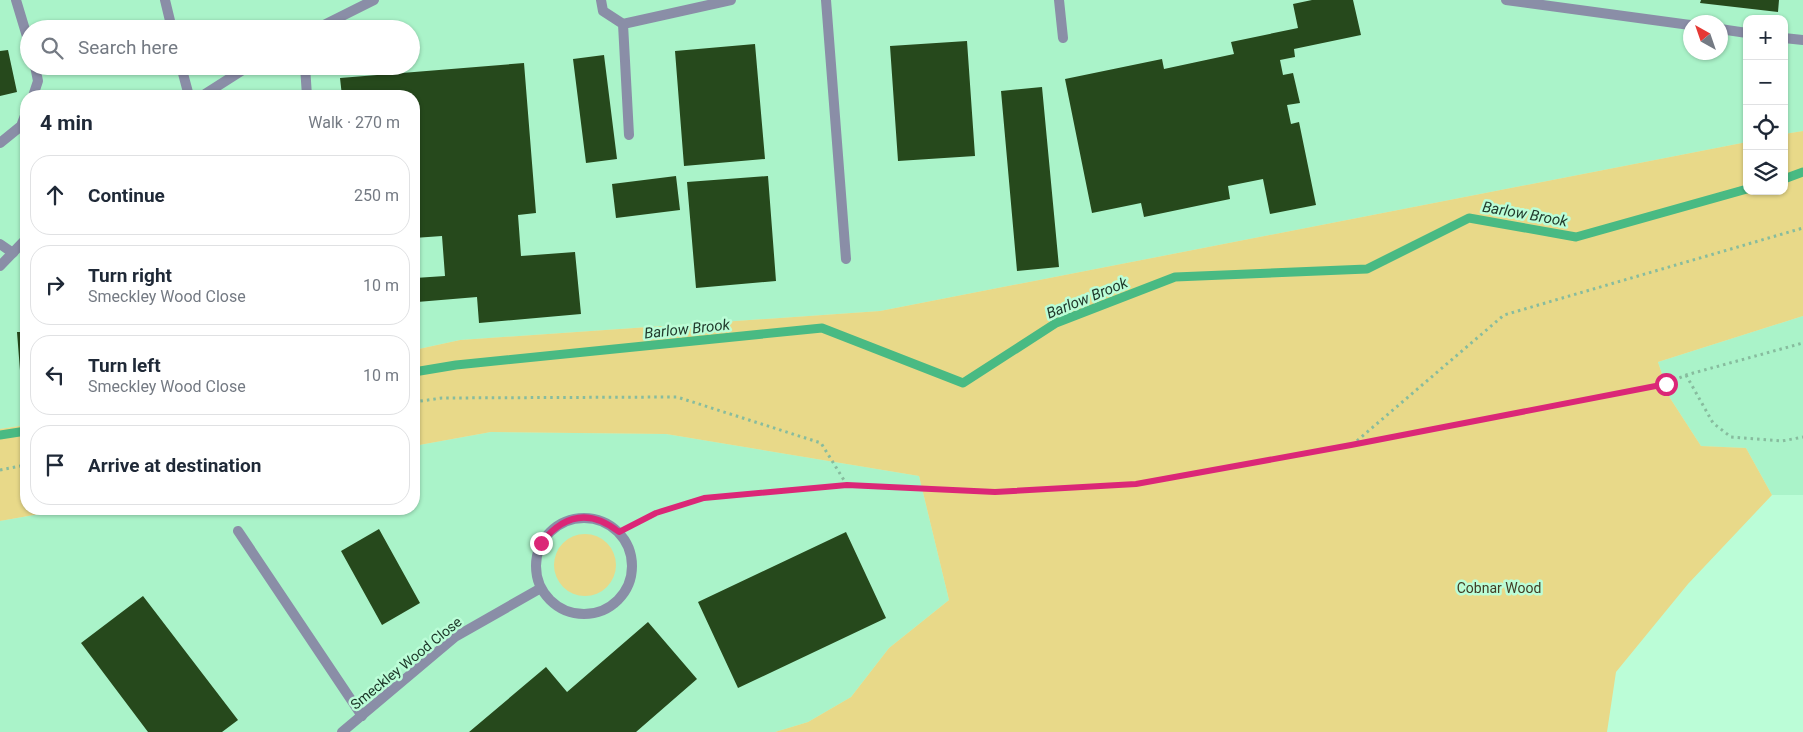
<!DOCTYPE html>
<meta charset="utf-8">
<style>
body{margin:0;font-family:Roboto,sans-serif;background:#f2f2f3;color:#1f2937}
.controls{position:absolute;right:15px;top:15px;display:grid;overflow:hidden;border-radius:10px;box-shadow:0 1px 4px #0004}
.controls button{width:45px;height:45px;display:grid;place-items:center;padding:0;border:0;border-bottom:1px solid #e0e1e3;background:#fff;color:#1f2937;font:25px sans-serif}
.compass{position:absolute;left:1683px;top:15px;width:45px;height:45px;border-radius:50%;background:#fff;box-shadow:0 1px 4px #0004;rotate:320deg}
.stop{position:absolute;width:15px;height:15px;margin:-11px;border:4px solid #db2777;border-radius:50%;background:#fff}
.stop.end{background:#db2777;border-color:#fff;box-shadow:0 1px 5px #0008}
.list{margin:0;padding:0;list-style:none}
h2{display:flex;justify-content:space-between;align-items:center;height:65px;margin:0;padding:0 20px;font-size:21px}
h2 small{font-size:16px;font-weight:400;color:#747a83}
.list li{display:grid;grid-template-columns:32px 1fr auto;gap:15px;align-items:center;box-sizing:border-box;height:80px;margin:0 10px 10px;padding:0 10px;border:1px solid #e0e1e3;border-radius:20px}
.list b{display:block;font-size:19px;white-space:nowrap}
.list p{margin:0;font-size:16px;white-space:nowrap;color:#747a83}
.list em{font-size:16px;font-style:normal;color:#747a83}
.icon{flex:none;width:28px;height:28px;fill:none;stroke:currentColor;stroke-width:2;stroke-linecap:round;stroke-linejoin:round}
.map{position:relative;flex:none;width:1803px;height:732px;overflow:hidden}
.search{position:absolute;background:#fff;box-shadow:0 1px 4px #0004;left:20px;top:20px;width:400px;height:55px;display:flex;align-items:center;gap:12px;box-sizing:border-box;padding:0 18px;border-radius:28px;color:#747a83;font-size:19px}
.panel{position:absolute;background:#fff;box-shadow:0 1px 4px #0004;left:20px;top:90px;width:400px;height:425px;border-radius:20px}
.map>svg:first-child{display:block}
.built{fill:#aaf3c9;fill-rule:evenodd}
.green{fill:#e8d989}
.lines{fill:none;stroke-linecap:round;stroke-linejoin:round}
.stream{stroke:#49ba83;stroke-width:9}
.building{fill:#26491c}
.path{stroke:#87bc9e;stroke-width:3;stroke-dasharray:2.5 4;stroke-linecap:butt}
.service{stroke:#8a8ea7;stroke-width:10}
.minor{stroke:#8a8ea7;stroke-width:10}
.tertiary{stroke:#8a8ea7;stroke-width:10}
.route{stroke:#db2777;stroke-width:6}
.labels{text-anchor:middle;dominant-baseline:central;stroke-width:5;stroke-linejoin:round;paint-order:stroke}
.park-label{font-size:14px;fill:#413c24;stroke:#bbfdd7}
.street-label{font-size:14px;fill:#193325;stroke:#bbfdd7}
.water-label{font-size:15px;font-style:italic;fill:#223b2d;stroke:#bbfdd7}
</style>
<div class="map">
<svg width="1803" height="732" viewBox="0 0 1803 732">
<rect width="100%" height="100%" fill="#bbfdd7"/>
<path class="built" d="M 0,0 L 1803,0 L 1803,131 L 1784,134 L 1784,19 L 1747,19 L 1747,142 L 880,311 L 460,340 L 414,350 L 414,96 L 26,96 L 26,425 L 0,429 ZM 1690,22 L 1720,22 L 1720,52 L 1690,52 ZM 29,29 L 411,29 L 411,66 L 29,66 Z
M 1803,316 L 1803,495 L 1772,495 L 1746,448 L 1701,446 L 1670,398 L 1658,362 Z
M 491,432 L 666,434 L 919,476 L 949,600 L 889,648 L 851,697 L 808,722 L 775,732 L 0,732 L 0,521 L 68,509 L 414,509 L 414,446 Z"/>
<path class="green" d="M 1803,131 L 1803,316 L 1658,362 L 1670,398 L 1701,446 L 1746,448 L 1772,495 L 1688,584 L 1616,672 L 1607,732 L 775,732 L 808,722 L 851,697 L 889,648 L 949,600 L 919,476 L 666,434 L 491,432 L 414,446 L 414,350 L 460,340 L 880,311 L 1747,142 L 1747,191 L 1784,191 L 1784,134 Z
M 26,425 L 26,509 L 68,509 L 0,521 L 0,429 Z
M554 565a31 31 0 1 1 62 0a31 31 0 1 1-62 0Z"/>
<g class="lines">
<path class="stream" d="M 1784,179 L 1803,172
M 414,372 L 456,365 L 822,328 L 963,383 L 1056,323 L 1175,277 L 1367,269 L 1469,218 L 1576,237 L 1747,189
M 0,435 L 26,431"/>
</g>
<path class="building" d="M 1312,0 L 1353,0 L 1361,35 L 1294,49 L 1295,57 L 1280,60 L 1283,75 L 1293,73 L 1300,103 L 1287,105 L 1291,124 L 1299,122 L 1316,205 L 1270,214 L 1263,179 L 1228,186 L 1230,199 L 1144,217 L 1141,203 L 1092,213 L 1065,79 L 1162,59 L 1164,69 L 1234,54 L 1231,42 L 1298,28 L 1293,4 Z
M 1701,0 L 1779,0 L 1778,12 L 1700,3 Z
M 967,41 L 975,156 L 898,161 L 890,46 Z
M 755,44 L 765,159 L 684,166 L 675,51 Z
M 8,50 L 17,92 L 0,96 L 0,51 Z
M 604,55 L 617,159 L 586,163 L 573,59 Z
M 524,63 L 536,213 L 518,215 L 521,256 L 575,252 L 581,314 L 479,323 L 477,297 L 417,302 L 415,278 L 445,276 L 442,236 L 414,238 L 414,96 L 342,96 L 340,78 Z
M 1042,87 L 1059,267 L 1017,271 L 1001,91 Z
M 676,176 L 680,210 L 616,218 L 612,184 Z
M 768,176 L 776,281 L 696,288 L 687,182 Z
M 17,332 L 26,332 L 26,396 L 22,396 Z
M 379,529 L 420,603 L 382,625 L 341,551 Z
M 846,532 L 886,618 L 738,688 L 698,602 Z
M 143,596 L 238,720 L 222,732 L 148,732 L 81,643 Z
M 648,622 L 697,679 L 636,732 L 469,732 L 546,667 L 567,692 Z"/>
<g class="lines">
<path class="path" d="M 1686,375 L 1713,423 L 1731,437 L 1782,441 L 1803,437
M 414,402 L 442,398 L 677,397 L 821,443 L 847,485
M 1352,445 L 1504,315 L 1803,228
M 0,470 L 26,465
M 619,532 L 656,513 L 704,498 L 847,485 L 995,492 L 1136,484 L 1351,445 L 1666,384 L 1686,375 L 1803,343"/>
<path class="service" d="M 16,0 L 29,43
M 165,0 L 172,29
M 601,0 L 603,11 L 623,24 L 731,0
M 826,0 L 846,259
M 1059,0 L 1063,38
M 1506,0 L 1690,25
M 623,24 L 629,135
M 1720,29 L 1747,33
M 1784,38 L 1803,40
M 181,66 L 189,96
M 305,66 L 307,96
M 33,96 L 38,81 L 35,66
M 0,143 L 21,126 L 26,113
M 0,244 L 13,253
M 238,531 L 362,716"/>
<path class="minor" d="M536 566a48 48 0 1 1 96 0a48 48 0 1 1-96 0Z
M 342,732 L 455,637 L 541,588"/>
<path class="tertiary" d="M 316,29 L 374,0
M 202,96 L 249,66
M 0,266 L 26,239"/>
</g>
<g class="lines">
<path class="route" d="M 541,543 C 564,514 590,509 619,532 L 656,513 L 704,498 L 847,485 L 995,492 L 1136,484 L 1351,445 L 1666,384"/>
</g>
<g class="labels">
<g class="park-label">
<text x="1499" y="588">Cobnar Wood</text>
</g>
<g class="street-label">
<text transform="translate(406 663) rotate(-39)">Smeckley Wood Close</text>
</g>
<g class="water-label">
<text transform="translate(1525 214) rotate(10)">Barlow Brook</text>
<text transform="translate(1087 298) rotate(-22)">Barlow Brook</text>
<text transform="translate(687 329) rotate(-6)">Barlow Brook</text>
</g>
</g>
</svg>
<div class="controls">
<button>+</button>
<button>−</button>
<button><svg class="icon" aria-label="locate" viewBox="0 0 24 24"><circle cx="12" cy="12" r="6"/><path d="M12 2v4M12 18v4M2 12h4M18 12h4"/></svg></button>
<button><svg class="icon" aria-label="layers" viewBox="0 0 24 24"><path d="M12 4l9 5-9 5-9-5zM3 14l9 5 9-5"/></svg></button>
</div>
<svg class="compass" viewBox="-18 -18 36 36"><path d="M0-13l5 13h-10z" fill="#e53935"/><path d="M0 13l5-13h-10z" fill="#747a83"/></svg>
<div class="stop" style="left:1666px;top:384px"></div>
<div class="stop end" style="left:541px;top:543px"></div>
<div class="search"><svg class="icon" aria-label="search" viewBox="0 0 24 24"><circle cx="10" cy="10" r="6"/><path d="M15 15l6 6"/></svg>Search here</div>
<section class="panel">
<h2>4 min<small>Walk · 270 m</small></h2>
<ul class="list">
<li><svg class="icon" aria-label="ahead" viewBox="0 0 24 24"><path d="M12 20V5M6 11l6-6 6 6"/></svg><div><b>Continue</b></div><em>250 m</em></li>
<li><svg class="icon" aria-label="right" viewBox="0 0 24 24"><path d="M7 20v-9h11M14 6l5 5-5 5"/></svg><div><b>Turn right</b><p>Smeckley Wood Close</p></div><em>10 m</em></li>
<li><svg class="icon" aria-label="left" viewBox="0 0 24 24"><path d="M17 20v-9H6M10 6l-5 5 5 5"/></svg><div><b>Turn left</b><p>Smeckley Wood Close</p></div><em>10 m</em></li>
<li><svg class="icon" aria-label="arrive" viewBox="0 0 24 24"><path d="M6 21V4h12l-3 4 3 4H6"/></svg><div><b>Arrive at destination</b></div></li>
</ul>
</section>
</div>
